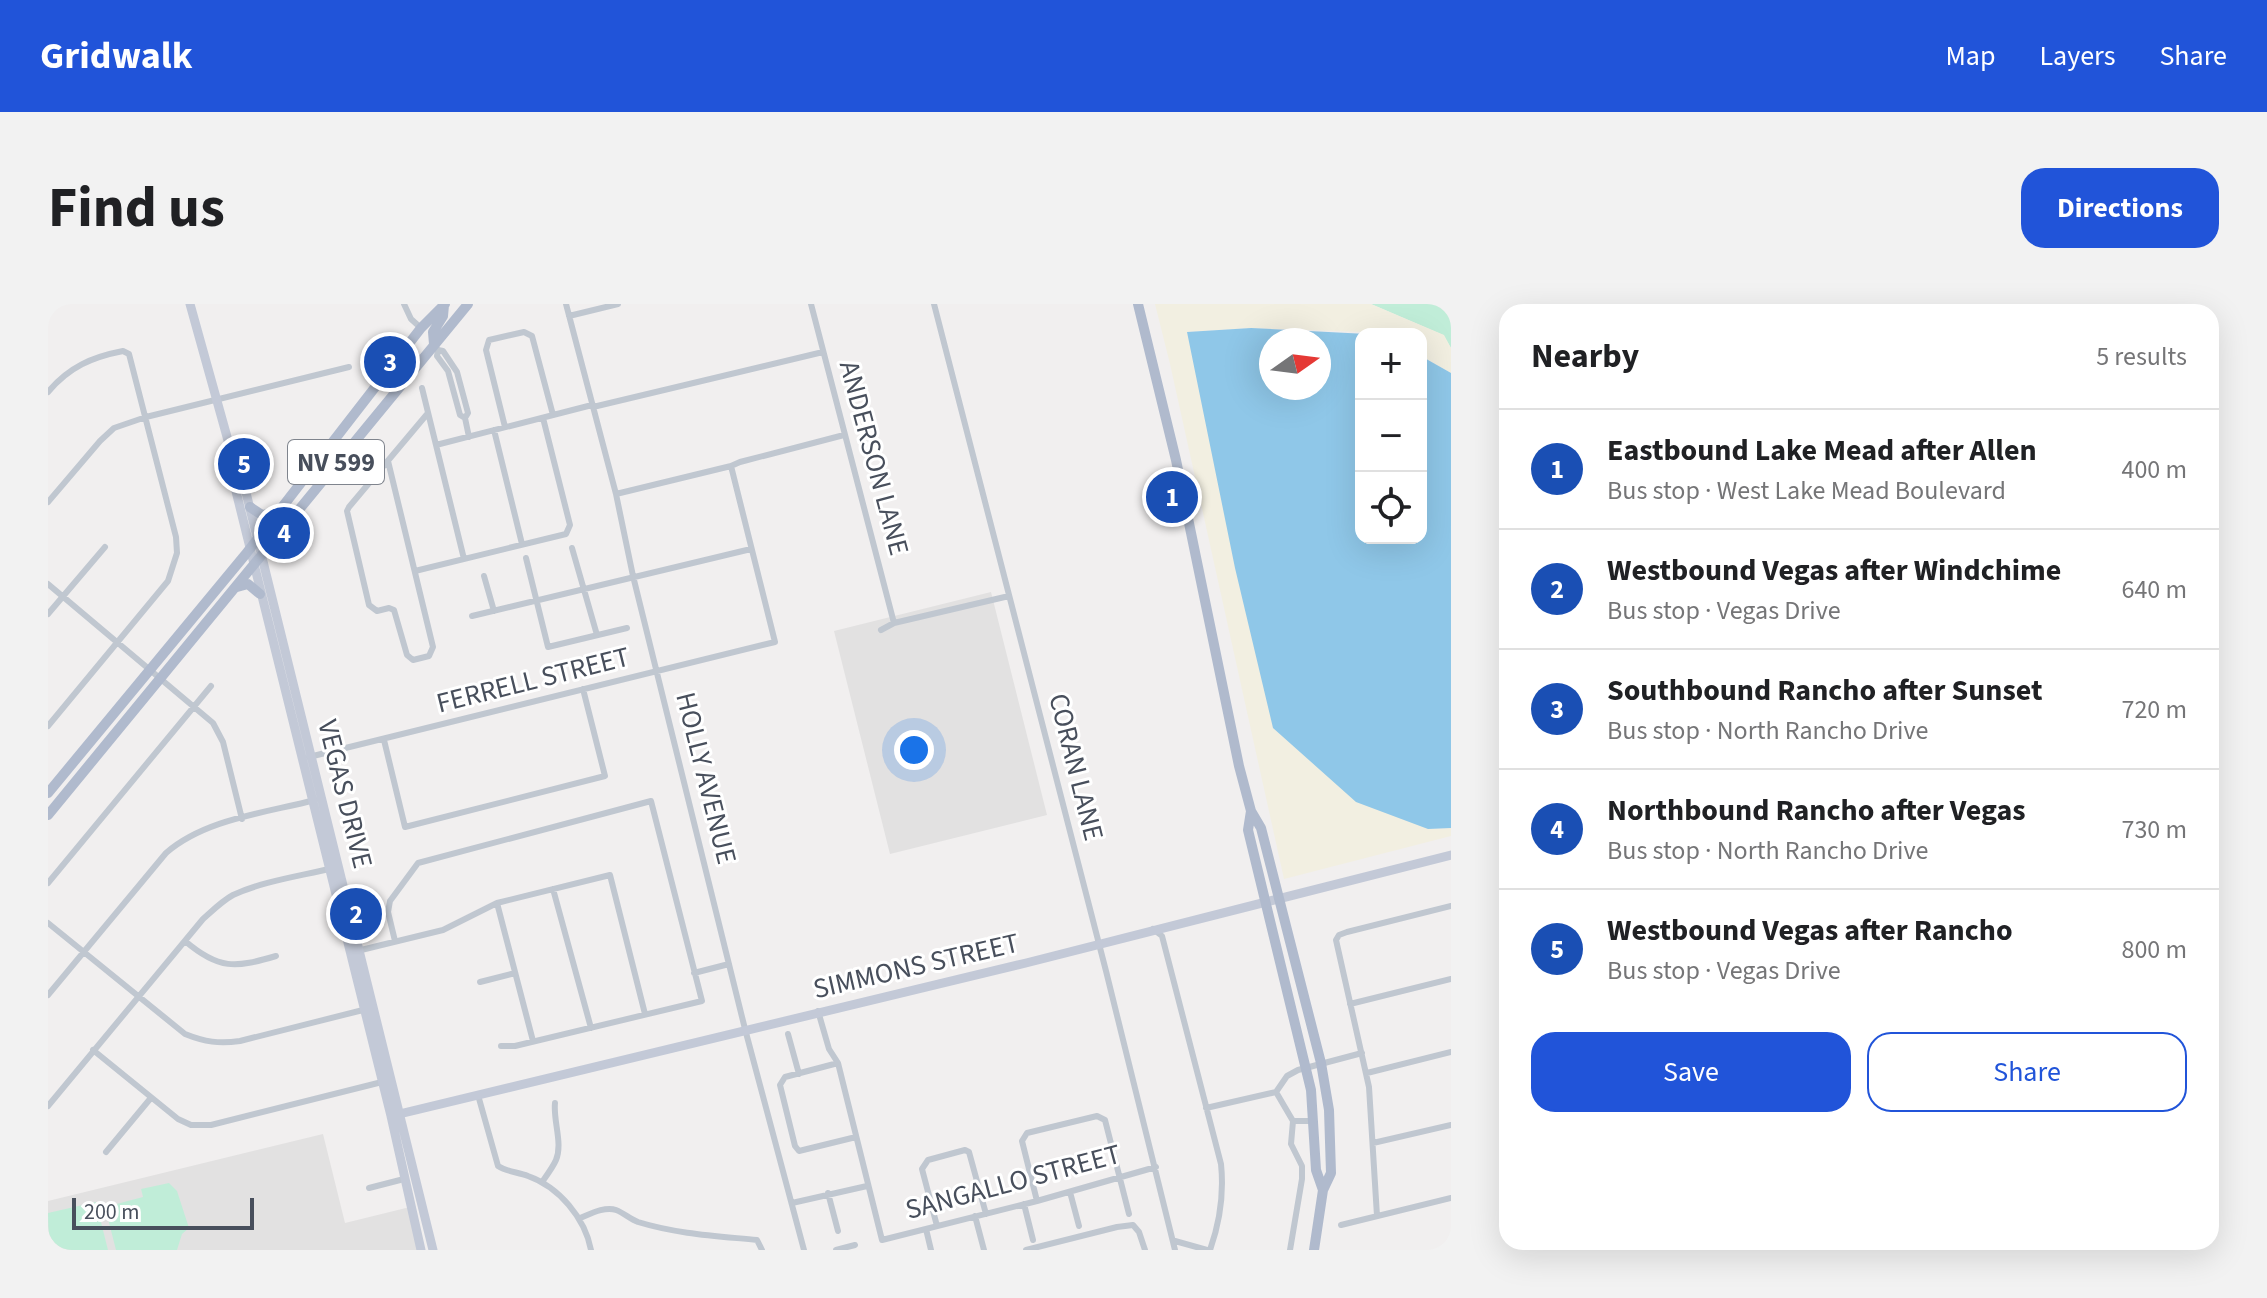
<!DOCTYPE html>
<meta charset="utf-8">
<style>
body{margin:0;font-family:"Source Sans 3",sans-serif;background:#f2f2f2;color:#202124}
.controls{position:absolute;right:24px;top:24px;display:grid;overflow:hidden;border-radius:16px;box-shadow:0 8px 32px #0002}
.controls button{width:72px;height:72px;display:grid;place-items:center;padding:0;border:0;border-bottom:2px solid #e0e0e0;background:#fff;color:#202124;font:40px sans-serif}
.compass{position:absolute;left:1211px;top:24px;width:72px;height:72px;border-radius:50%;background:#fff;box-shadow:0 8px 32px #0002;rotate:76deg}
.scale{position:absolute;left:24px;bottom:20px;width:182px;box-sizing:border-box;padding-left:8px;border:4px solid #484f5c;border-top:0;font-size:22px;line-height:28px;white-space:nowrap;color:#484f5c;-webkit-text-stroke:6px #fff;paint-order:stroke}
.you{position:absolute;left:866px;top:446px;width:28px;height:28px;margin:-20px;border:6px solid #fff;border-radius:50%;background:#1a73e8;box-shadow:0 0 0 12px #1a73e833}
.badge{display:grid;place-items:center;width:52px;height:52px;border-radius:50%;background:#2154d9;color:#fff;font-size:26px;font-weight:700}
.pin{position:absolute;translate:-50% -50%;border:4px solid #fff;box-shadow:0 2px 8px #0006}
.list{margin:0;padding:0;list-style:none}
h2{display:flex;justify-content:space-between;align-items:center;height:104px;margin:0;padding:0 32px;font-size:34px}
h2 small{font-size:26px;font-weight:400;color:#757577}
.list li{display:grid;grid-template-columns:52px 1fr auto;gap:24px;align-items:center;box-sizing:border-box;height:120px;padding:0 32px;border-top:2px solid #e0e0e0}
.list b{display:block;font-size:30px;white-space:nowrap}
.list p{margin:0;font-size:26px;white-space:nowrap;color:#757577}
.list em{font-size:26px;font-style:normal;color:#757577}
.actions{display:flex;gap:16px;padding:24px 32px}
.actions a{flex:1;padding:18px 0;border:2px solid #2154d9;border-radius:24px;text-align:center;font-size:28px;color:#2154d9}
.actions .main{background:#2154d9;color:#fff}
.icon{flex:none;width:44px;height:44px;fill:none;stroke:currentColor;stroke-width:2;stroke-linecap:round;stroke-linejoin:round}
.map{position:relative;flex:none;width:1403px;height:946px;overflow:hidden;border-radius:24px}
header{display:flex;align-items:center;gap:48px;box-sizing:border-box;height:112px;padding:0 40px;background:#2154d9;color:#fff}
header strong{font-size:38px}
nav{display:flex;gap:44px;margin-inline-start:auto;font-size:28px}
.intro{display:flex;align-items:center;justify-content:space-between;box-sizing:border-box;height:192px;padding:0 48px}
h1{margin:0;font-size:56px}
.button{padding:20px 36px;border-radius:24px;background:#2154d9;color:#fff;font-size:28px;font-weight:700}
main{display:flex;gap:48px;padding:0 48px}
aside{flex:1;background:#fff;border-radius:24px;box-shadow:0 8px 32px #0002}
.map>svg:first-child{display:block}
.education{fill:#e2e1e1}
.green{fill:#c0edd8}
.sand{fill:#f2efe1}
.water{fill:#8fc7e8;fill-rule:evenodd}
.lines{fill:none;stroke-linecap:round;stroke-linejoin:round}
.minor{stroke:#c0c7d0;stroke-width:6}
.secondary{stroke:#c3c9d7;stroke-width:9}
.primary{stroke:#b0bacd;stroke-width:10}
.labels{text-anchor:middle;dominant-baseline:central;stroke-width:6;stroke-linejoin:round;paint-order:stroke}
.shield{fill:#fff;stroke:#7f848d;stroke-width:2}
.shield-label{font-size:26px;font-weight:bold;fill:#484f5c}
.street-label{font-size:28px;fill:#484f5c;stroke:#fff}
</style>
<header>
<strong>Gridwalk</strong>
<nav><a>Map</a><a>Layers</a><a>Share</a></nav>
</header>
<div class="intro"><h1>Find us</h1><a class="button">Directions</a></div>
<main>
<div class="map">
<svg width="1403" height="946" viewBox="0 0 1403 946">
<rect width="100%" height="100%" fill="#f1efef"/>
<path class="education" d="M 943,288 L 999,511 L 842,550 L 786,327 Z
M 275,830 L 297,919 L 362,903 L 373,946 L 0,946 L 0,897 Z"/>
<path class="green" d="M 1323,0 L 1403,0 L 1403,44 L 1395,31 Z
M 121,879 L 129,887 L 141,924 L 134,930 L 129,946 L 68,946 L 58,907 L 61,902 L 95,893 L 93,885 Z
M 48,898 L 60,946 L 1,946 L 0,909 Z"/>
<path class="sand" d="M 1107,0 L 1323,0 L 1396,31 L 1403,44 L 1403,69 L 1373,52 L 1373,30 L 1203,24 L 1139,28 L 1380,525 L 1403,524 L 1403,532 L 1236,575 L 1122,60 Z"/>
<path class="water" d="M 1203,24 L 1319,30 L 1313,30 L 1313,234 L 1373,234 L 1373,52 L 1403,69 L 1403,524 L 1380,525 L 1308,498 L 1225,424 L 1187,264 L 1139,28 ZM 1223,36 L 1271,36 L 1271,84 L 1223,84 Z"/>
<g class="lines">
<path class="minor" d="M 356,0 L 363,15 L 373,24
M 518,0 L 568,190 L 585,272 L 697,725 L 756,946
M 763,0 L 846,319
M 886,0 L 1058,667 L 1127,946
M 521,12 L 570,0
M 386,40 L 390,46 L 389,52 L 400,67 L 412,111 L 417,114 L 421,133
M 390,46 L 395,47 L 409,68 L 420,109 L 417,114
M 374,84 L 416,255
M 0,88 C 21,63 44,53 75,47 L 81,50 L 128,233 L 129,249 L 120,277 L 0,422
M 545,103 L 775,48
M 457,123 L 438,46 L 441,36 L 476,28 L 484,32 L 505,111
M 446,126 L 474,240
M 388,141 L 544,101
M 340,157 L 385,343 L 381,352 L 365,356 L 359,351 L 346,306 L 341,304 L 329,307 L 321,301 L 299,207 L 301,203 L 380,109
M 568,190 L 683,162 L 692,158 L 796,131
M 0,198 L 52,137 L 66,124 L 98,113 L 301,63
M 524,244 L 549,331
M 478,254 L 500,343 L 579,324
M 367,267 L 518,230 L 522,221 L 495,114
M 436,272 L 446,307
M 0,280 L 165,419 L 175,438 L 194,515
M 0,310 L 57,243
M 424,312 L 703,245
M 833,326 L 846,319 L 961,292
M 336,436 L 357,523 L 557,472 L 535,385
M 261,453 L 727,338 L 683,162
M 0,579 L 163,382
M 505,585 L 543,724
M 449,599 L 485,737
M 0,619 L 137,730 C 157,738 171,740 192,737 L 319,705
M 1105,625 L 1114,632 L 1173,860 C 1176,889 1172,918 1162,946
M 137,637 C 171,666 187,664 228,652
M 347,637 L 340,608 L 342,597 L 370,559 L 603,497 L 654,697 L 467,742 L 453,742
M 309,647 L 395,626 L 449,599 L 562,571 L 597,710
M 646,669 L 681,660
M 432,678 L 467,669
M 0,691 L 118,549 C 157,515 217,509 267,496
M 1302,700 L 1403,675
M 770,707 L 781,745 L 790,759 L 834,936 L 989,897 L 1108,863
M 740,730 L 751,770
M 45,746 L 130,815 L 143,821 L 163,821 L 334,778
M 790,759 L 737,773 L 732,781 L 747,842 L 751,847 L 808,833
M 1319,769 L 1403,748
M 1228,788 L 1245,817
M 430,791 L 450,862 C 459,868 470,868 480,872 C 511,883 537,914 543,946
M 0,802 L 155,615 C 164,607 174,597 185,591 C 215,577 253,572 285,564
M 1158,804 L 1228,788 L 1239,772 L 1250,766 L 1314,749
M 1325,839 L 1403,821
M 58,848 L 102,795
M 494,878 C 499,871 505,863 508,856 C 515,839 505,817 507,799
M 321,884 L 356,875
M 1022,888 L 1031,922
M 780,889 L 790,927
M 989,897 L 974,837 L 979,829 L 1049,812 L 1057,816 L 1081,910
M 744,899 L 819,882
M 976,900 L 985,936
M 927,912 L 936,946
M 1329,912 L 1321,783 L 1288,636 L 1291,631 L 1299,628 L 1403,602
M 532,914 C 542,910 557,902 568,906 C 576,909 582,915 590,918 C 629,930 669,932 709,936 L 714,946
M 1293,921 L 1403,894
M 889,922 L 874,865 L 880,856 L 917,846 L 921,848 L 938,910
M 878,925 L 883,946
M 1127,937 L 1159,946
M 788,946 L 807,941
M 978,946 L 1069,923 L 1085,921 L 1091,928 L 1097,946
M 1242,946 L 1254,875 L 1254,862 L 1243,840 L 1245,817 L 1264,817"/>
<path class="secondary" d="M 142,0 L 181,140 L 179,151 L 343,812 L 373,946
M 181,140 L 188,148 L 385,946
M 343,812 L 978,659 L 1403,551"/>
<path class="primary" d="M 1090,0 L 1128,156 L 1191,462 L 1203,507 L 1213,524 L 1273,759 L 1281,806 L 1283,869 L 1275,886 L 1266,946
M 386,40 L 385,28 L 395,12 L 396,1
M 202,203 L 214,211 L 228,209
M 189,283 L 200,280 L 212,290
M 0,489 L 197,251 L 373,24 L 397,0
M 1203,507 L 1200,526 L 1263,786 L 1268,866 L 1275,886
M 0,511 L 420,0"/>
</g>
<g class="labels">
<rect class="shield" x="240" y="136" width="96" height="44" rx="6"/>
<g class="shield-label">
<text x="288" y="158">NV 599</text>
</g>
<g class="street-label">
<text transform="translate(826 154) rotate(75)">ANDERSON LANE</text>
<text transform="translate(485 376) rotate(-14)">FERRELL STREET</text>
<text transform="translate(1028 463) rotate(76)">CORAN LANE</text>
<text transform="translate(658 474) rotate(76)">HOLLY AVENUE</text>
<text transform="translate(297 490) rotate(76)">VEGAS DRIVE</text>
<text transform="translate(868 662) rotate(-13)">SIMMONS STREET</text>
<text transform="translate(965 878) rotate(-15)">SANGALLO STREET</text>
</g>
</g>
</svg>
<div class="controls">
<button>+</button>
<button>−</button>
<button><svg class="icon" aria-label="locate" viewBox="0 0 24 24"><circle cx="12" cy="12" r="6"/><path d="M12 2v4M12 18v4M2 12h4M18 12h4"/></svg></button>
</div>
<svg class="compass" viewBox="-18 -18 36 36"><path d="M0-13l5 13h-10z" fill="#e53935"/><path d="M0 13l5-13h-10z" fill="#757577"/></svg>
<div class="scale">200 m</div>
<div class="you"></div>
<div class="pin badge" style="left:1124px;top:193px;background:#1a4fb4">1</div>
<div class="pin badge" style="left:308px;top:610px;background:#1a4fb4">2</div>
<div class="pin badge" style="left:342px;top:58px;background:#1a4fb4">3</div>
<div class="pin badge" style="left:236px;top:229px;background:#1a4fb4">4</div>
<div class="pin badge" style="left:196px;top:160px;background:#1a4fb4">5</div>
</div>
<aside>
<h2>Nearby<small>5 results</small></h2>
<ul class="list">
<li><span class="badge" style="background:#1a4fb4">1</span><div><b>Eastbound Lake Mead after Allen</b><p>Bus stop · West Lake Mead Boulevard</p></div><em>400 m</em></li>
<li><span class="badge" style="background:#1a4fb4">2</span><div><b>Westbound Vegas after Windchime</b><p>Bus stop · Vegas Drive</p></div><em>640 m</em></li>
<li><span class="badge" style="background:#1a4fb4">3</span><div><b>Southbound Rancho after Sunset</b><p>Bus stop · North Rancho Drive</p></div><em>720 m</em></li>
<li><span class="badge" style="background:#1a4fb4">4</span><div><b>Northbound Rancho after Vegas</b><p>Bus stop · North Rancho Drive</p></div><em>730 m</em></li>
<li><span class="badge" style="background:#1a4fb4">5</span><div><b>Westbound Vegas after Rancho</b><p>Bus stop · Vegas Drive</p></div><em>800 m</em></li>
</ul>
<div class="actions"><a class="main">Save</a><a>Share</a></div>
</aside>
</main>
